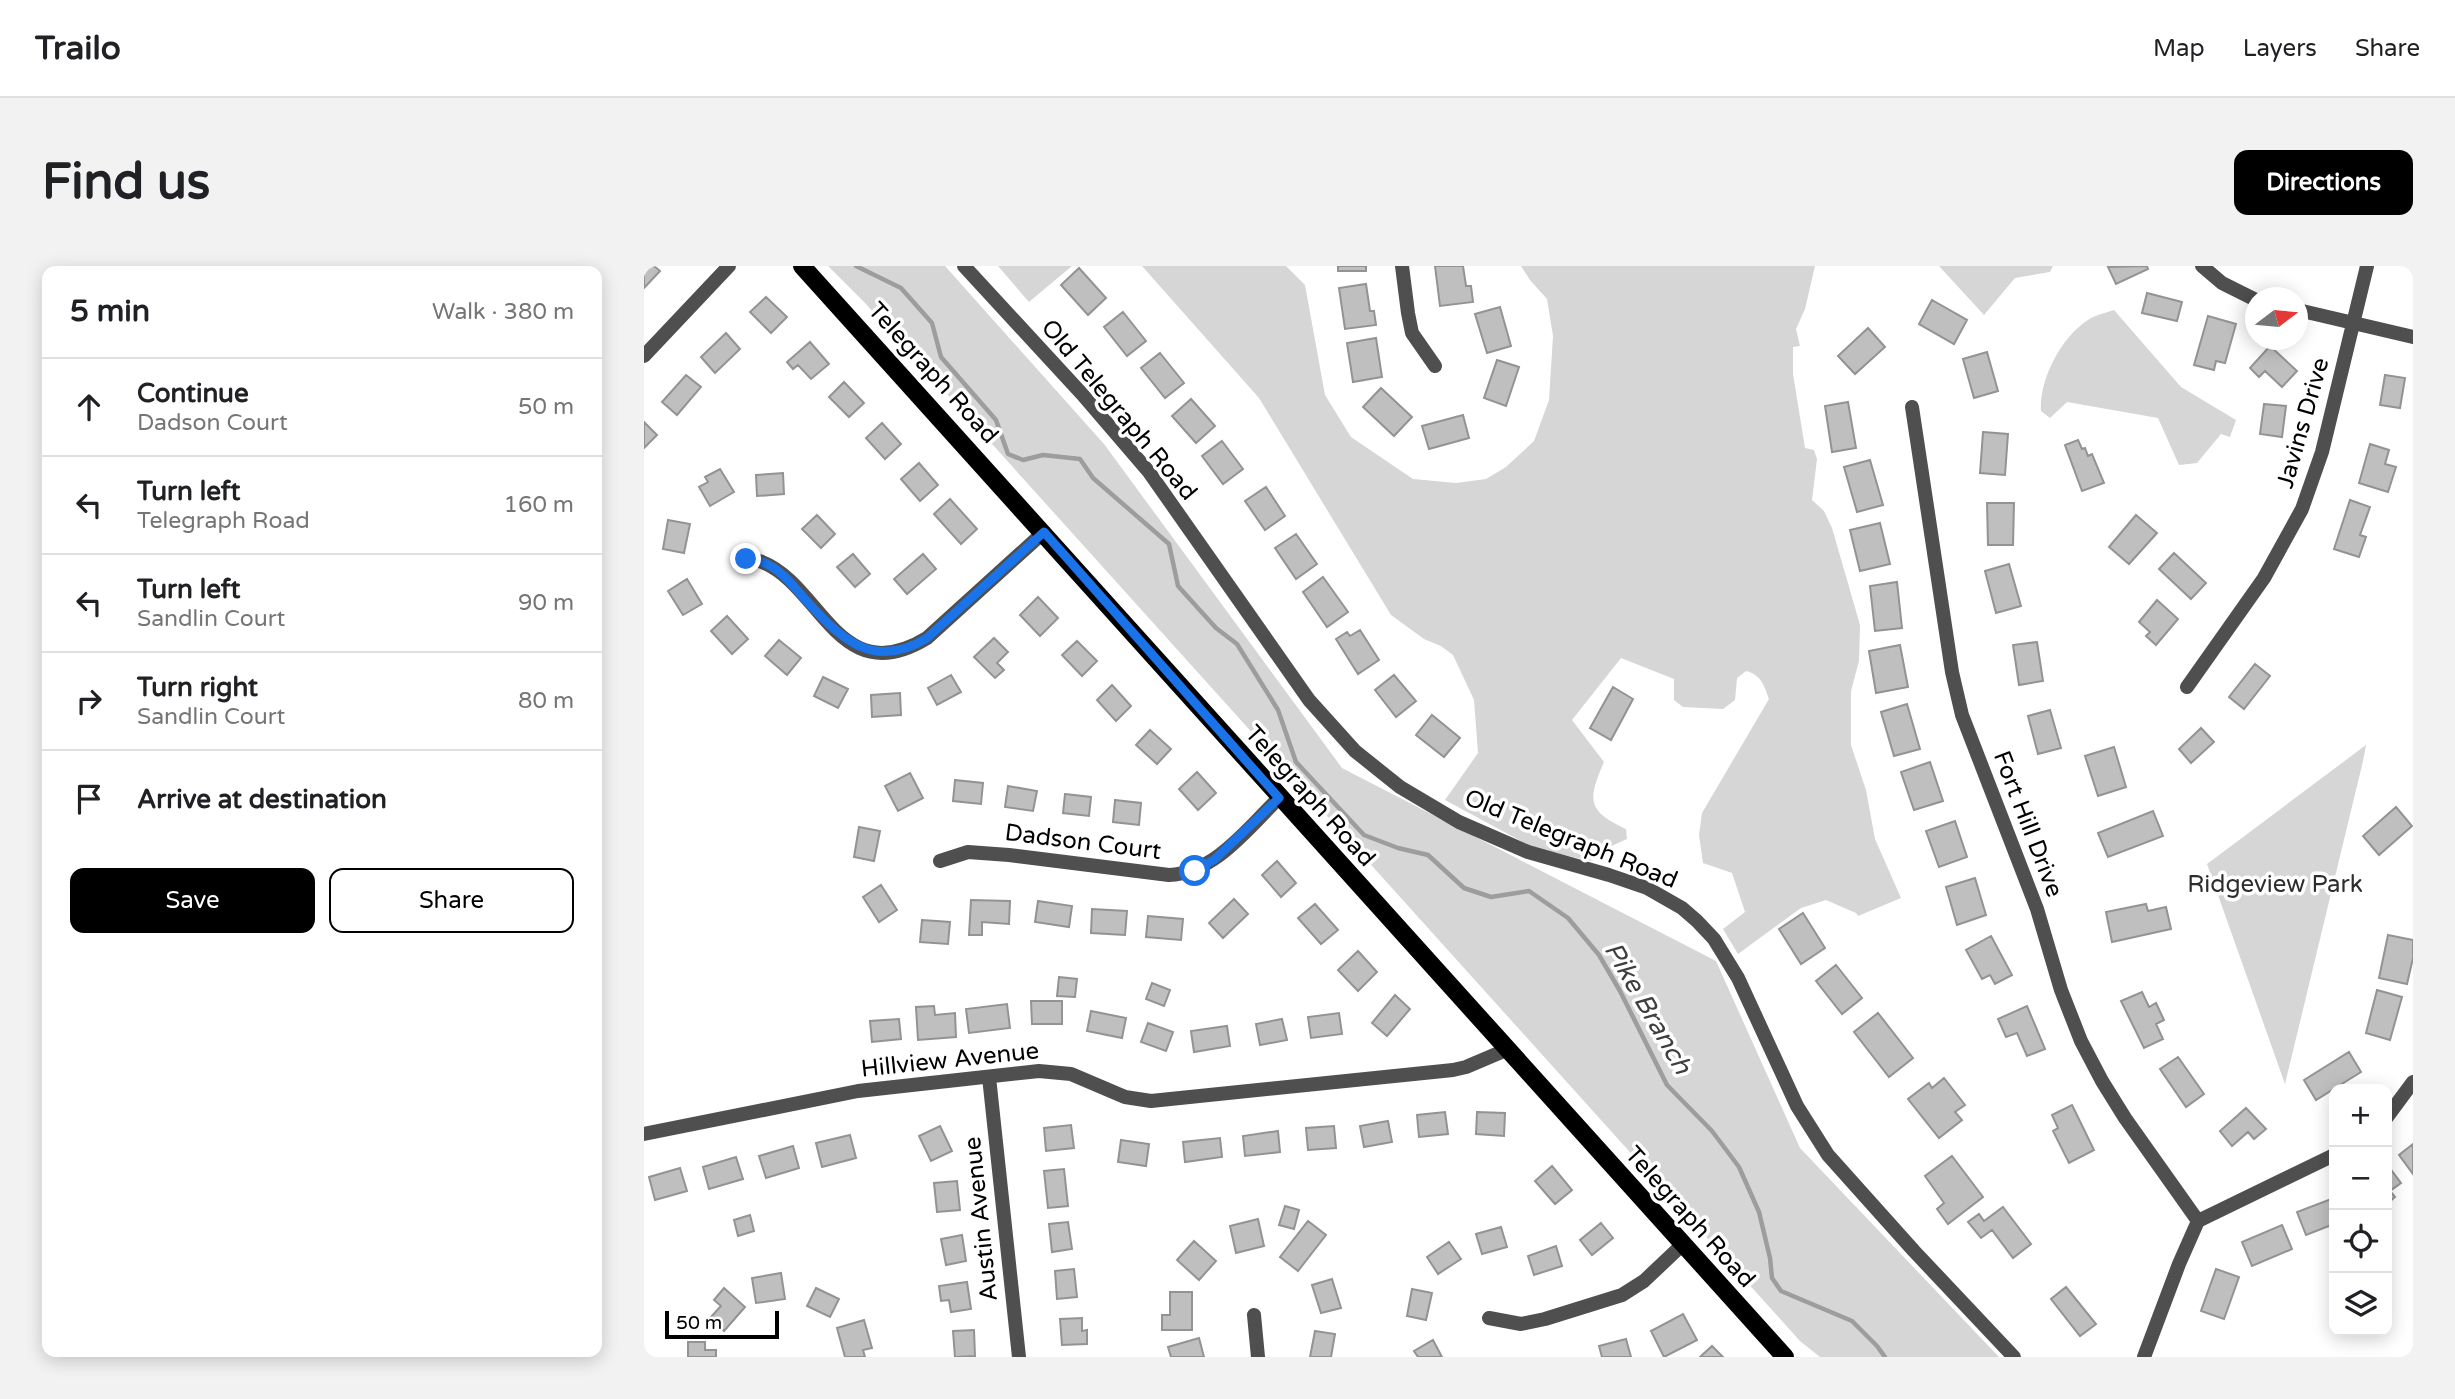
<!DOCTYPE html>
<meta charset="utf-8">
<style>
body{margin:0;font-family:"Varela Round",sans-serif;background:#f2f2f2;color:#202124}
.controls{position:absolute;right:21px;bottom:21px;display:grid;overflow:hidden;border-radius:14px;box-shadow:0 4px 18px #0003}
.controls button{width:63px;height:63px;display:grid;place-items:center;padding:0;border:0;border-bottom:2px solid #e0e0e0;background:#fff;color:#202124;font:35px sans-serif}
.compass{position:absolute;left:1601px;top:21px;width:63px;height:63px;border-radius:50%;background:#fff;box-shadow:0 4px 18px #0003;rotate:74deg}
.scale{position:absolute;left:21px;bottom:18px;width:114px;box-sizing:border-box;padding-left:7px;border:4px solid #000;border-top:0;font-size:19px;line-height:24px;white-space:nowrap;color:#000;-webkit-text-stroke:5px #fff;paint-order:stroke}
.stop{position:absolute;width:21px;height:21px;margin:-16px;border:5px solid #1a73e8;border-radius:50%;background:#fff}
.stop.end{background:#1a73e8;border-color:#fff;box-shadow:0 2px 7px #0008}
.list{margin:0;padding:0;list-style:none}
h2{display:flex;justify-content:space-between;align-items:center;height:91px;margin:0;padding:0 28px;font-size:30px}
h2 small{font-size:23px;font-weight:400;color:#757577}
.list li{display:grid;grid-template-columns:46px 1fr auto;gap:21px;align-items:center;box-sizing:border-box;height:98px;padding:0 28px;border-top:2px solid #e0e0e0}
.list b{display:block;font-size:26px;white-space:nowrap}
.list p{margin:0;font-size:23px;white-space:nowrap;color:#757577}
.list em{font-size:23px;font-style:normal;color:#757577}
.actions{display:flex;gap:14px;padding:21px 28px}
.actions a{flex:1;padding:16px 0;border:2px solid #000;border-radius:14px;text-align:center;font-size:24px;color:#000}
.actions .main{background:#000;color:#fff}
.icon{flex:none;width:38px;height:38px;fill:none;stroke:currentColor;stroke-width:2;stroke-linecap:round;stroke-linejoin:round}
.map{position:relative;flex:none;width:1769px;height:1091px;overflow:hidden;border-radius:14px}
header{display:flex;align-items:center;gap:42px;box-sizing:border-box;height:98px;padding:0 35px;background:#fff;border-bottom:2px solid #e0e0e0}
header strong{font-size:33px}
nav{display:flex;gap:38px;margin-inline-start:auto;font-size:24px}
.intro{display:flex;align-items:center;justify-content:space-between;box-sizing:border-box;height:168px;padding:0 42px}
h1{margin:0;font-size:49px}
.button{padding:18px 32px;border-radius:14px;background:#000;color:#fff;font-size:24px;font-weight:700}
main{display:flex;gap:42px;padding:0 42px}
aside{flex:1;background:#fff;border-radius:14px;box-shadow:0 4px 18px #0003}
.map>svg:first-child{display:block}
.green{fill:#d6d6d6}
.lines{fill:none;stroke-linecap:round;stroke-linejoin:round}
.stream{stroke:#9d9d9d;stroke-width:4.5}
.building{fill:#bfbfbf;stroke:#939393;stroke-width:2}
.street{stroke:#4f4f4f;stroke-width:14}
.primary{stroke:#000;stroke-width:18}
.route{stroke:#1a73e8;stroke-width:9}
.labels{text-anchor:middle;dominant-baseline:central;stroke-width:7;stroke-linejoin:round;paint-order:stroke}
.street-label{font-size:24px;fill:#000;stroke:#fff}
.park-label{font-size:24px;fill:#2d2d2d;stroke:#fff}
.water-label{font-size:26px;font-style:italic;fill:#3e3e3e;stroke:#fff}
</style>
<header>
<strong>Trailo</strong>
<nav><a>Map</a><a>Layers</a><a>Share</a></nav>
</header>
<div class="intro"><h1>Find us</h1><a class="button">Directions</a></div>
<main>
<aside>
<h2>5 min<small>Walk · 380 m</small></h2>
<ul class="list">
<li><svg class="icon" aria-label="ahead" viewBox="0 0 24 24"><path d="M12 20V5M6 11l6-6 6 6"/></svg><div><b>Continue</b><p>Dadson Court</p></div><em>50 m</em></li>
<li><svg class="icon" aria-label="left" viewBox="0 0 24 24"><path d="M17 20v-9H6M10 6l-5 5 5 5"/></svg><div><b>Turn left</b><p>Telegraph Road</p></div><em>160 m</em></li>
<li><svg class="icon" aria-label="left" viewBox="0 0 24 24"><path d="M17 20v-9H6M10 6l-5 5 5 5"/></svg><div><b>Turn left</b><p>Sandlin Court</p></div><em>90 m</em></li>
<li><svg class="icon" aria-label="right" viewBox="0 0 24 24"><path d="M7 20v-9h11M14 6l5 5-5 5"/></svg><div><b>Turn right</b><p>Sandlin Court</p></div><em>80 m</em></li>
<li><svg class="icon" aria-label="arrive" viewBox="0 0 24 24"><path d="M6 21V4h12l-3 4 3 4H6"/></svg><div><b>Arrive at destination</b></div></li>
</ul>
<div class="actions"><a class="main">Save</a><a>Share</a></div>
</aside>
<div class="map">
<svg width="1769" height="1091" viewBox="0 0 1769 1091">
<rect width="100%" height="100%" fill="#fff"/>
<path class="green" d="M 184,0 L 301,0 L 460,178 L 698,502 L 1072,695 L 1156,882 L 1355,1091 L 1176,1091 L 1156,1075 L 221,37 Z
M 354,0 L 428,0 L 385,36 Z
M 498,0 L 642,0 L 661,19 L 681,129 L 707,171 L 769,213 L 812,217 L 842,213 L 862,201 L 890,175 L 905,134 L 909,70 L 903,33 L 886,14 L 877,0 L 1171,0 L 1161,43 L 1152,63 L 1156,80 L 1149,81 L 1149,108 L 1161,182 L 1170,184 L 1173,193 L 1168,234 L 1180,245 L 1188,262 L 1216,359 L 1215,395 L 1207,425 L 1207,479 L 1222,524 L 1231,573 L 1257,632 L 1214,650 L 1212,647 L 1182,634 L 1157,642 L 1094,688 L 1079,663 L 1101,646 L 1088,607 L 1059,597 L 1055,569 L 1058,547 L 1125,433 C 1120,419 1117,409 1102,405 L 1093,412 L 1091,434 L 1079,443 L 1039,441 L 1030,434 L 1030,413 L 977,392 L 928,454 L 960,496 C 944,533 942,545 982,563 L 983,573 L 961,583 L 946,595 L 890,582 L 801,534 L 834,487 L 830,434 L 809,389 L 797,380 L 780,373 L 747,349 L 615,132 Z
M 1295,0 L 1409,0 L 1406,6 L 1371,12 L 1340,49 Z
M 1470,44 L 1537,121 L 1592,154 L 1586,171 L 1577,168 L 1553,197 L 1535,199 L 1514,152 L 1423,136 L 1406,152 L 1397,145 C 1395,114 1417,71 1444,54 C 1451,49 1461,47 1470,44 Z
M 1722,479 L 1719,495 L 1641,818 L 1563,598 Z"/>
<g class="lines">
<path class="stream" d="M 212,0 L 257,22 L 288,57 L 297,91 L 352,154 L 364,188 L 379,194 L 399,189 L 436,193 L 449,212 L 525,278 L 534,320 L 572,362 L 593,378 L 634,444 L 652,496 L 720,569 L 754,582 L 784,589 L 820,622 L 847,631 L 885,625 L 924,652 L 955,689 L 976,725 L 1023,819 L 1068,865 L 1095,901 L 1115,946 L 1126,992 L 1128,1012 L 1137,1025 L 1208,1055 L 1233,1080 L 1241,1091"/>
</g>
<path class="building" d="M 0,0 L 10,0 L 16,5 L 0,22 Z
M 694,0 L 722,0 L 722,5 L 694,5 Z
M 791,0 L 819,0 L 822,20 L 827,20 L 829,36 L 796,40 Z
M 1503,0 L 1504,3 L 1472,18 L 1464,1 Z
M 435,2 L 462,32 L 444,49 L 417,19 Z
M 722,18 L 726,45 L 730,45 L 732,59 L 701,63 L 695,22 Z
M 1503,27 L 1538,36 L 1533,55 L 1498,47 Z
M 122,31 L 143,51 L 127,67 L 106,46 Z
M 1288,34 L 1323,54 L 1310,78 L 1275,58 Z
M 856,41 L 867,80 L 843,87 L 831,48 Z
M 479,46 L 502,75 L 483,90 L 460,61 Z
M 1564,50 L 1592,58 L 1581,97 L 1572,95 L 1570,104 L 1550,99 Z
M 1224,62 L 1241,81 L 1211,108 L 1194,90 Z
M 82,67 L 96,83 L 71,107 L 57,91 Z
M 732,72 L 738,111 L 709,116 L 703,77 Z
M 166,76 L 185,98 L 167,113 L 154,99 L 149,103 L 143,96 Z
M 1626,80 L 1653,105 L 1638,121 L 1621,105 L 1615,111 L 1606,102 Z
M 1343,86 L 1354,125 L 1330,132 L 1319,93 Z
M 516,87 L 540,117 L 521,132 L 497,102 Z
M 853,94 L 875,101 L 862,140 L 840,132 Z
M 42,109 L 57,121 L 33,149 L 18,136 Z
M 1741,109 L 1761,112 L 1756,142 L 1736,139 Z
M 200,116 L 220,137 L 205,151 L 185,131 Z
M 737,122 L 768,151 L 750,170 L 719,141 Z
M 547,133 L 571,160 L 552,177 L 528,150 Z
M 1204,136 L 1212,182 L 1188,186 L 1181,140 Z
M 1620,138 L 1642,140 L 1638,171 L 1616,168 Z
M 819,149 L 825,172 L 785,183 L 778,160 Z
M 0,156 L 13,169 L 0,182 Z
M 238,157 L 257,178 L 241,193 L 222,172 Z
M 1339,166 L 1364,168 L 1361,209 L 1336,207 Z
M 1434,174 L 1438,183 L 1441,182 L 1444,190 L 1448,188 L 1460,217 L 1438,225 L 1421,179 Z
M 578,175 L 599,203 L 579,218 L 558,190 Z
M 1726,178 L 1745,184 L 1741,198 L 1752,201 L 1744,226 L 1715,217 Z
M 1226,194 L 1239,239 L 1213,246 L 1200,201 Z
M 275,197 L 294,219 L 276,235 L 257,213 Z
M 76,203 L 90,226 L 66,240 L 55,221 L 64,216 L 61,211 Z
M 139,207 L 140,228 L 113,230 L 112,209 Z
M 622,221 L 641,250 L 621,264 L 601,235 Z
M 306,233 L 333,263 L 317,278 L 290,248 Z
M 1706,234 L 1726,241 L 1716,269 L 1722,271 L 1715,291 L 1690,283 Z
M 1343,237 L 1370,237 L 1369,279 L 1344,279 Z
M 173,249 L 191,268 L 177,282 L 158,263 Z
M 1492,249 L 1513,267 L 1485,298 L 1465,281 Z
M 24,254 L 46,258 L 40,287 L 19,283 Z
M 1236,257 L 1246,298 L 1216,305 L 1206,264 Z
M 652,268 L 673,298 L 652,313 L 631,282 Z
M 1530,287 L 1562,317 L 1547,333 L 1515,303 Z
M 209,288 L 226,308 L 211,321 L 193,301 Z
M 279,288 L 292,303 L 263,328 L 250,313 Z
M 1365,298 L 1377,340 L 1352,347 L 1341,305 Z
M 679,311 L 704,346 L 683,361 L 659,326 Z
M 43,313 L 58,338 L 39,349 L 24,325 Z
M 1253,316 L 1258,362 L 1231,365 L 1226,320 Z
M 394,331 L 414,352 L 396,370 L 376,349 Z
M 1513,334 L 1534,353 L 1512,379 L 1502,370 L 1506,366 L 1495,356 Z
M 83,350 L 104,373 L 88,388 L 67,365 Z
M 716,364 L 735,394 L 714,408 L 692,373 L 703,366 L 706,370 Z
M 350,372 L 364,386 L 353,397 L 360,404 L 351,412 L 330,391 Z
M 135,374 L 157,392 L 143,409 L 121,390 Z
M 433,375 L 453,395 L 438,410 L 418,389 Z
M 1393,376 L 1399,415 L 1375,419 L 1369,379 Z
M 1256,379 L 1264,421 L 1232,427 L 1225,385 Z
M 1611,398 L 1626,410 L 1600,443 L 1585,431 Z
M 307,409 L 317,426 L 293,439 L 284,422 Z
M 750,409 L 772,435 L 752,451 L 731,424 Z
M 179,411 L 204,423 L 194,442 L 170,430 Z
M 468,419 L 487,440 L 472,455 L 453,434 Z
M 969,421 L 989,433 L 967,474 L 946,462 Z
M 256,427 L 257,449 L 228,451 L 227,429 Z
M 1263,438 L 1276,483 L 1250,490 L 1237,446 Z
M 1406,444 L 1417,482 L 1394,488 L 1384,450 Z
M 788,449 L 816,472 L 800,491 L 772,469 Z
M 1557,462 L 1570,476 L 1547,497 L 1535,483 Z
M 506,464 L 527,483 L 513,498 L 492,479 Z
M 1470,481 L 1482,521 L 1454,530 L 1441,490 Z
M 1286,496 L 1299,535 L 1270,544 L 1257,506 Z
M 553,506 L 572,527 L 554,544 L 535,523 Z
M 266,507 L 279,532 L 254,545 L 241,520 Z
M 311,514 L 339,517 L 337,538 L 309,535 Z
M 364,520 L 393,525 L 389,545 L 361,541 Z
M 421,528 L 447,531 L 445,550 L 419,547 Z
M 471,534 L 497,537 L 495,559 L 469,556 Z
M 1752,541 L 1768,560 L 1735,589 L 1719,570 Z
M 1509,545 L 1519,570 L 1464,591 L 1454,567 Z
M 1311,555 L 1323,591 L 1295,601 L 1282,565 Z
M 215,561 L 236,565 L 230,595 L 210,591 Z
M 633,595 L 652,617 L 637,631 L 618,609 Z
M 1331,612 L 1342,649 L 1313,659 L 1302,621 Z
M 237,619 L 253,644 L 235,656 L 219,631 Z
M 590,633 L 604,648 L 579,672 L 565,657 Z
M 327,634 L 366,635 L 365,658 L 338,656 L 338,669 L 325,669 Z
M 394,635 L 428,640 L 425,661 L 391,656 Z
M 671,638 L 694,664 L 677,678 L 654,652 Z
M 1502,638 L 1504,645 L 1522,641 L 1527,663 L 1468,676 L 1462,646 Z
M 448,643 L 483,645 L 481,669 L 447,667 Z
M 1159,647 L 1181,682 L 1157,698 L 1135,663 Z
M 504,650 L 539,653 L 537,674 L 502,671 Z
M 278,654 L 306,656 L 304,678 L 276,676 Z
M 1744,669 L 1769,674 L 1769,692 L 1763,718 L 1735,712 Z
M 1347,670 L 1368,709 L 1351,718 L 1346,709 L 1338,713 L 1322,684 Z
M 714,685 L 733,706 L 714,725 L 694,704 Z
M 1192,699 L 1218,732 L 1198,748 L 1172,715 Z
M 415,711 L 433,713 L 431,731 L 413,730 Z
M 508,717 L 526,724 L 520,740 L 502,733 Z
M 1733,724 L 1758,731 L 1746,774 L 1722,767 Z
M 1498,726 L 1505,741 L 1512,737 L 1520,754 L 1512,758 L 1519,773 L 1500,782 L 1477,735 Z
M 751,729 L 766,743 L 743,770 L 728,757 Z
M 387,735 L 418,735 L 418,758 L 388,758 Z
M 363,738 L 366,762 L 325,767 L 322,743 Z
M 290,740 L 291,749 L 311,747 L 312,771 L 274,774 L 272,741 Z
M 1383,740 L 1401,783 L 1383,790 L 1373,767 L 1362,771 L 1354,753 Z
M 447,745 L 482,752 L 478,772 L 443,765 Z
M 695,747 L 698,768 L 667,772 L 664,751 Z
M 1234,747 L 1269,792 L 1245,811 L 1210,766 Z
M 255,753 L 257,773 L 228,776 L 226,755 Z
M 638,753 L 643,774 L 616,779 L 612,758 Z
M 504,757 L 529,766 L 522,785 L 497,776 Z
M 583,760 L 586,780 L 550,786 L 547,765 Z
M 1705,786 L 1717,806 L 1672,834 L 1660,814 Z
M 1534,791 L 1560,828 L 1542,841 L 1516,803 Z
M 1300,812 L 1321,839 L 1311,846 L 1318,854 L 1295,872 L 1264,833 L 1285,817 L 1288,822 Z
M 1428,839 L 1450,884 L 1425,897 L 1409,865 L 1414,862 L 1408,849 Z
M 1602,842 L 1622,863 L 1610,873 L 1604,866 L 1588,880 L 1576,865 Z
M 801,846 L 804,868 L 775,871 L 773,849 Z
M 833,846 L 861,847 L 860,870 L 832,868 Z
M 744,855 L 748,876 L 720,881 L 716,860 Z
M 427,859 L 430,882 L 402,885 L 400,862 Z
M 296,860 L 308,885 L 287,895 L 275,870 Z
M 690,860 L 692,882 L 664,884 L 662,862 Z
M 634,865 L 636,886 L 601,890 L 599,870 Z
M 206,869 L 212,892 L 178,901 L 172,877 Z
M 576,872 L 578,891 L 541,896 L 539,876 Z
M 477,874 L 505,878 L 502,900 L 474,896 Z
M 1769,878 L 1769,908 L 1755,889 Z
M 149,880 L 155,902 L 122,912 L 115,890 Z
M 1308,890 L 1339,931 L 1304,958 L 1293,943 L 1300,937 L 1281,910 Z
M 92,891 L 99,913 L 65,923 L 59,901 Z
M 908,900 L 928,924 L 911,938 L 891,915 Z
M 1745,901 L 1757,917 L 1746,925 L 1751,931 L 1743,938 L 1743,902 Z
M 36,902 L 43,925 L 11,934 L 5,911 Z
M 420,903 L 424,940 L 404,942 L 400,905 Z
M 313,915 L 316,944 L 293,946 L 290,917 Z
M 1690,932 L 1690,958 L 1662,969 L 1653,946 Z
M 641,940 L 655,944 L 650,963 L 635,959 Z
M 1359,941 L 1387,978 L 1369,992 L 1348,964 L 1337,972 L 1324,956 L 1335,948 L 1340,955 Z
M 106,949 L 110,965 L 94,970 L 90,954 Z
M 614,953 L 620,980 L 592,987 L 586,960 Z
M 664,955 L 682,969 L 654,1005 L 636,991 Z
M 424,956 L 428,983 L 408,986 L 405,958 Z
M 957,957 L 969,972 L 948,989 L 936,974 Z
M 1638,959 L 1648,983 L 1608,1000 L 1598,976 Z
M 857,961 L 863,981 L 838,988 L 832,968 Z
M 318,969 L 322,995 L 302,999 L 297,973 Z
M 550,975 L 572,995 L 555,1014 L 533,994 Z
M 805,976 L 817,993 L 794,1008 L 783,991 Z
M 912,980 L 918,1000 L 890,1009 L 884,990 Z
M 430,1003 L 433,1031 L 413,1033 L 411,1005 Z
M 1572,1003 L 1595,1011 L 1580,1053 L 1557,1045 Z
M 137,1007 L 141,1033 L 112,1037 L 108,1012 Z
M 688,1013 L 697,1042 L 677,1047 L 668,1019 Z
M 323,1016 L 327,1043 L 307,1046 L 305,1034 L 297,1035 L 295,1020 Z
M 1422,1021 L 1452,1058 L 1436,1070 L 1407,1033 Z
M 80,1022 L 101,1041 L 80,1065 L 66,1052 L 77,1040 L 70,1034 Z
M 172,1022 L 195,1033 L 186,1051 L 163,1040 Z
M 768,1023 L 788,1027 L 782,1054 L 763,1050 Z
M 526,1026 L 548,1026 L 548,1064 L 518,1064 L 518,1049 L 526,1049 Z
M 1039,1048 L 1053,1074 L 1020,1091 L 1007,1065 Z
M 438,1052 L 438,1065 L 443,1064 L 443,1078 L 418,1079 L 416,1053 Z
M 220,1054 L 228,1082 L 219,1084 L 221,1091 L 201,1091 L 193,1062 Z
M 330,1064 L 331,1090 L 311,1091 L 309,1065 Z
M 671,1065 L 691,1068 L 687,1091 L 666,1091 Z
M 555,1072 L 560,1091 L 527,1091 L 524,1081 Z
M 982,1073 L 987,1091 L 958,1091 L 955,1080 Z
M 789,1074 L 798,1091 L 774,1091 L 770,1085 Z
M 44,1076 L 61,1076 L 61,1084 L 72,1084 L 72,1091 L 44,1091 Z
M 1068,1080 L 1079,1091 L 1056,1091 Z"/>
<g class="lines">
<path class="street" d="M 320,0 L 438,128 L 505,206 L 665,434 L 711,485 L 756,521 L 815,556 L 884,586 L 965,609 L 1003,622 L 1038,642 L 1053,655 L 1070,673 L 1094,712 L 1153,840 L 1184,889 L 1270,985 L 1370,1091
M 758,0 L 764,47 L 768,67 L 791,100
M 1558,0 L 1578,17 L 1612,34
M 1654,44 L 1769,71
M 0,90 L 85,0
M 1268,141 L 1308,406 L 1318,449 L 1393,643 L 1417,724 L 1437,775 L 1458,815 L 1481,852 L 1554,955
M 102,293 C 107,294 114,294 118,296 C 177,319 195,426 283,372 L 400,266
M 1543,421 L 1620,312 L 1658,243 L 1678,186 L 1723,0
M 296,595 L 324,586 L 365,589 L 525,609 C 571,607 604,562 635,532
M 345,811 L 375,1091
M 1743,851 L 1769,816
M 0,868 L 214,825 L 395,805 L 427,808 L 481,831 L 507,835 L 809,804 L 822,801 L 862,784
M 1554,955 L 1690,889
M 610,1049 L 614,1091
M 845,1052 L 877,1058 L 901,1053 L 978,1029 L 1000,1015 L 1038,979
M 1500,1091 L 1535,998 L 1554,955"/>
<path class="primary" d="M 158,0 L 1141,1091"/>
</g>
<g class="lines">
<path class="route" d="M 102,293 C 107,294 114,294 118,296 C 135,302 148,318 159,331 C 195,371 228,406 283,372 L 400,266 L 635,532 L 571,593 L 551,605"/>
</g>
<g class="labels">
<g class="street-label">
<text transform="translate(289 107) rotate(48)">Telegraph Road</text>
<text transform="translate(475 144) rotate(50)">Old Telegraph Road</text>
<text transform="translate(1659 157) rotate(-74)">Javins Drive</text>
<text transform="translate(666 530) rotate(48)">Telegraph Road</text>
<text transform="translate(1384 558) rotate(69)">Fort Hill Drive</text>
<text transform="translate(927 573) rotate(22)">Old Telegraph Road</text>
<text transform="translate(439 576) rotate(7)">Dadson Court</text>
<text transform="translate(306 794) rotate(-6)">Hillview Avenue</text>
<text transform="translate(1046 951) rotate(48)">Telegraph Road</text>
<text transform="translate(337 953) rotate(-96)">Austin Avenue</text>
</g>
<g class="park-label">
<text x="1631" y="618">Ridgeview Park</text>
</g>
<g class="water-label">
<text transform="translate(1004 742) rotate(60)">Pike Branch</text>
</g>
</g>
</svg>
<div class="controls">
<button>+</button>
<button>−</button>
<button><svg class="icon" aria-label="locate" viewBox="0 0 24 24"><circle cx="12" cy="12" r="6"/><path d="M12 2v4M12 18v4M2 12h4M18 12h4"/></svg></button>
<button><svg class="icon" aria-label="layers" viewBox="0 0 24 24"><path d="M12 4l9 5-9 5-9-5zM3 14l9 5 9-5"/></svg></button>
</div>
<svg class="compass" viewBox="-18 -18 36 36"><path d="M0-13l5 13h-10z" fill="#e53935"/><path d="M0 13l5-13h-10z" fill="#757577"/></svg>
<div class="scale">50 m</div>
<div class="stop" style="left:551px;top:605px"></div>
<div class="stop end" style="left:102px;top:293px"></div>
</div>
</main>
